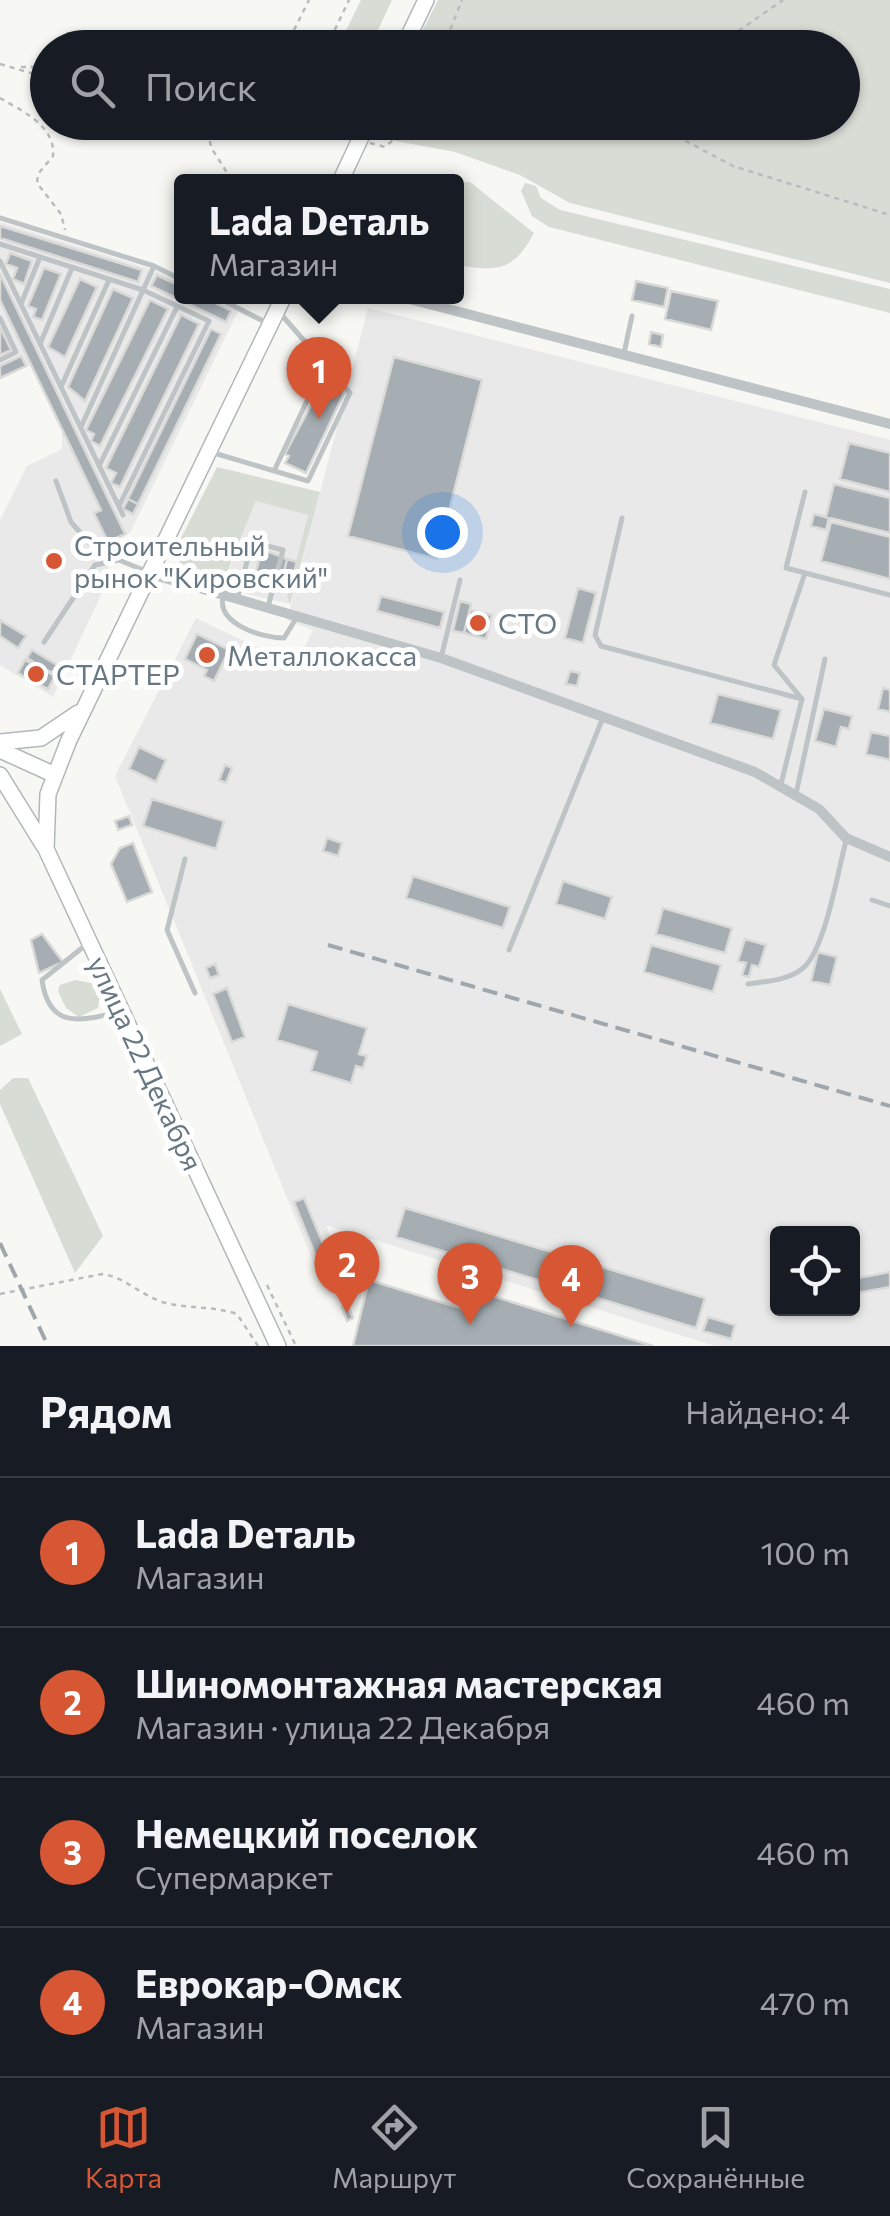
<!DOCTYPE html>
<html lang="ru">
<meta charset="utf-8">
<style>
body{margin:0;font-family:Commissioner,sans-serif;background:#20242c;color:#f1f3f6}
.controls{position:absolute;right:30px;bottom:30px;display:grid;overflow:hidden;border-radius:10px;box-shadow:0 2px 8px #0004}
.controls button{width:90px;height:90px;display:grid;place-items:center;padding:0;border:0;border-bottom:2px solid #363941;background:#171b24;color:#f1f3f6;font:50px sans-serif}
.you{position:absolute;left:442px;top:532px;width:35px;height:35px;margin:-25px;border:8px solid #fff;border-radius:50%;background:#1a73e8;box-shadow:0 0 0 15px #1a73e833}
.badge{display:grid;place-items:center;width:65px;height:65px;border-radius:50%;background:#d75735;color:#fff;font-size:32px;font-weight:700}
.pin{position:absolute;translate:-50% -82px;filter:drop-shadow(0 2px 5px #0008)}
.pin::after{content:'';position:absolute;top:52px;width:35px;height:30px;background:inherit;clip-path:polygon(0 0,100% 0,50% 100%)}
.popup{position:absolute;left:174px;top:174px;width:290px;height:130px;box-sizing:border-box;display:grid;place-content:center;border-radius:10px;background:#171b24;filter:drop-shadow(0 2px 8px #0005);font-size:32px;white-space:nowrap;color:#9ea1a6}
.popup b{font-size:38px;color:#f1f3f6}
.popup::after{content:'';position:absolute;left:50%;top:100%;margin-left:-20px;border:20px solid transparent;border-top-color:#171b24}
.list{margin:0;padding:0;list-style:none}
h2{display:flex;justify-content:space-between;align-items:center;height:130px;margin:0;padding:0 40px;font-size:42px}
h2 small{font-size:32px;font-weight:400;color:#9ea1a6}
.list li{display:grid;grid-template-columns:65px 1fr auto;gap:30px;align-items:center;box-sizing:border-box;height:150px;padding:0 40px;border-top:2px solid #363941}
.list b{display:block;font-size:38px;white-space:nowrap}
.list p{margin:0;font-size:32px;white-space:nowrap;color:#9ea1a6}
.list em{font-size:32px;font-style:normal;color:#9ea1a6}
.icon{flex:none;width:55px;height:55px;fill:none;stroke:currentColor;stroke-width:2;stroke-linecap:round;stroke-linejoin:round}
.map{position:relative;flex:none;width:890px;height:1346px;overflow:hidden}
.search{position:absolute;background:#171b24;box-shadow:0 2px 8px #0004;left:30px;right:30px;top:30px;height:110px;display:flex;align-items:center;gap:25px;box-sizing:border-box;padding:0 35px;border-radius:55px;color:#9ea1a6;font-size:38px}
.sheet{height:730px;background:#171b24}
nav{display:flex;justify-content:space-around;align-items:center;box-sizing:border-box;height:140px;border-top:2px solid #363941;background:#171b24;font-size:28px;color:#9ea1a6}
nav a{display:grid;justify-items:center;gap:5px}
nav .on{color:#d75735}
.map>svg:first-child{display:block}
.built{fill:#e8e9e8;fill-rule:evenodd}
.green{fill:#d7dcd4}
.building{fill:#a6aeb3;stroke:#d9d9d7;stroke-width:2.5}
.lines{fill:none;stroke-linecap:round;stroke-linejoin:round}
.primary-casing{stroke:#b2b7ba;stroke-width:18}
.path{stroke:#b9bcbe;stroke-width:2.5;stroke-dasharray:5 5;stroke-linecap:butt}
.service{stroke:#bec3c6;stroke-width:5}
.minor{stroke:#bec3c6;stroke-width:10}
.primary{stroke:#fff;stroke-width:15}
.rail{stroke:#a0a7ac;stroke-width:4;stroke-dasharray:15 8;stroke-linecap:butt}
.poi-dot{fill:#d75735;stroke:#fff;stroke-width:4}
.labels{text-anchor:middle;dominant-baseline:central;stroke-width:10;stroke-linejoin:round;paint-order:stroke}
.poi-label{font-size:28px;fill:#687883;stroke:#fff;text-anchor:start}
.street-label{font-size:28px;fill:#687883;stroke:#fff}
</style>
<div class="map">
<svg width="890" height="1346" viewBox="0 0 890 1346">
<rect width="100%" height="100%" fill="#f7f7f4"/>
<path class="built" d="M 0,222 L 157,271 L 181,283 L 182,296 L 209,297 L 238,311 L 130,533 L 107,544 L 109,578 L 53,697 L 0,665 L 0,520 L 27,466 L 62,449 L 62,430 L 31,365 L 0,379 Z
M 368,308 L 890,440 L 890,1346 L 715,1346 L 326,1225 L 346,1277 L 323,1286 L 115,776 L 196,618 L 295,666 L 313,630 L 287,620 ZM 778,1234 L 852,1234 L 852,1308 L 778,1308 Z
M 256,501 L 308,515 L 287,596 L 289,604 L 222,588 Z"/>
<path class="green" d="M 361,0 L 392,0 L 370,47 L 338,47 Z
M 438,0 L 890,0 L 890,283 L 570,203 L 520,175 L 455,152 L 385,139 L 378,126 L 379,122 L 842,122 L 842,48 L 414,47 Z
M 457,182 L 470,182 L 534,233 C 516,266 502,273 464,266 L 457,271 Z
M 525,183 L 536,186 L 541,198 L 560,210 L 890,289 L 890,313 L 549,227 L 532,216 L 521,191 Z
M 217,467 L 320,492 L 290,605 L 287,596 L 308,515 L 256,501 L 234,555 L 210,547 L 209,553 L 233,557 L 222,588 L 180,563 L 176,548 Z
M 75,980 L 91,983 L 100,994 L 98,1008 L 79,1017 L 66,1008 L 58,991 L 60,985 Z
M 0,989 L 22,1034 L 0,1046 Z
M 13,1078 L 28,1078 L 103,1236 L 75,1273 L 0,1104 L 0,1090 Z"/>
<path class="building" d="M 0,226 L 142,270 L 138,282 L 0,238 Z
M 10,253 L 32,261 L 24,284 L 13,279 L 17,268 L 6,264 Z
M 44,268 L 61,274 L 42,320 L 33,317 L 36,309 L 28,306 Z
M 0,274 L 125,534 L 108,542 L 94,513 L 101,510 L 0,300 Z
M 157,275 L 182,287 L 182,296 L 201,296 L 231,311 L 226,322 L 151,286 Z
M 80,279 L 97,287 L 65,357 L 48,347 Z
M 636,281 L 668,288 L 664,307 L 632,300 Z
M 113,289 L 133,298 L 85,401 L 68,387 Z
M 671,291 L 718,301 L 711,330 L 665,319 Z
M 150,300 L 168,309 L 100,446 L 91,441 L 94,434 L 86,430 Z
M 181,315 L 199,324 L 120,487 L 111,483 L 116,473 L 106,468 Z
M 0,327 L 11,350 L 0,355 Z
M 211,329 L 221,334 L 138,504 L 128,499 Z
M 651,332 L 663,335 L 661,347 L 649,344 Z
M 21,356 L 26,366 L 0,378 L 0,366 Z
M 394,357 L 482,380 L 437,559 L 348,536 Z
M 324,381 L 345,391 L 306,473 L 285,463 L 289,456 L 285,454 Z
M 849,443 L 890,453 L 890,492 L 840,479 Z
M 834,484 L 890,498 L 890,533 L 826,517 Z
M 128,499 L 138,504 L 133,514 L 123,509 Z
M 814,514 L 829,518 L 826,530 L 811,526 Z
M 831,522 L 890,537 L 890,579 L 821,561 Z
M 262,549 L 287,559 L 283,576 L 256,572 Z
M 287,559 L 297,562 L 292,578 L 283,576 Z
M 578,588 L 596,593 L 583,643 L 565,638 Z
M 381,596 L 444,612 L 440,628 L 377,611 Z
M 460,601 L 471,604 L 464,633 L 453,631 Z
M 470,610 L 492,615 L 486,639 L 464,633 Z
M 0,620 L 26,636 L 18,648 L 0,636 Z
M 197,634 L 229,650 L 214,681 L 204,676 L 207,670 L 185,659 Z
M 32,650 L 57,665 L 52,673 L 27,658 Z
M 25,660 L 55,676 L 48,689 L 18,673 Z
M 570,671 L 580,673 L 577,686 L 566,684 Z
M 883,688 L 890,690 L 890,712 L 878,709 Z
M 718,694 L 781,710 L 773,739 L 710,723 Z
M 824,709 L 852,716 L 849,729 L 841,727 L 836,747 L 815,741 Z
M 871,732 L 890,736 L 890,760 L 866,754 Z
M 139,747 L 166,760 L 156,782 L 129,769 Z
M 225,765 L 232,768 L 226,783 L 219,780 Z
M 152,799 L 224,821 L 216,849 L 143,826 Z
M 129,816 L 132,825 L 118,830 L 115,821 Z
M 327,838 L 342,843 L 338,856 L 323,851 Z
M 133,843 L 152,892 L 127,902 L 111,864 L 120,848 Z
M 413,876 L 510,907 L 503,928 L 406,898 Z
M 563,881 L 612,897 L 605,919 L 556,904 Z
M 663,908 L 732,928 L 725,953 L 656,934 Z
M 42,934 L 63,962 L 39,973 L 31,940 Z
M 745,939 L 766,945 L 759,967 L 752,965 L 749,977 L 742,975 L 746,963 L 738,961 Z
M 651,945 L 721,965 L 713,992 L 644,972 Z
M 818,952 L 837,957 L 830,985 L 811,981 Z
M 215,964 L 219,975 L 210,978 L 206,968 Z
M 227,988 L 245,1037 L 232,1042 L 213,994 Z
M 288,1004 L 367,1028 L 359,1054 L 367,1056 L 363,1068 L 356,1066 L 351,1083 L 311,1071 L 317,1052 L 277,1040 Z
M 304,1198 L 336,1275 L 325,1279 L 294,1202 Z
M 405,1208 L 705,1298 L 696,1328 L 396,1237 Z
M 890,1272 L 890,1287 L 852,1294 L 852,1279 Z
M 369,1280 L 463,1309 L 470,1289 L 653,1346 L 353,1346 Z
M 347,1303 L 353,1318 L 347,1321 L 342,1307 Z
M 708,1317 L 735,1325 L 731,1339 L 703,1331 Z"/>
<g class="lines">
<g class="primary-casing">
<path id="primary" d="M 403,48 L 426,0
M 340,182 L 368,122
M 0,742 L 41,738 L 78,713
M 0,750 L 55,775
M 0,775 L 44,846
M 278,1346 L 46,849 L 48,794 L 69,740 L 284,296"/>
</g>
<path class="path" d="M 285,48 L 309,0
M 326,48 L 349,0
M 443,48 L 462,0
M 714,48 L 783,0
M 0,64 L 48,78
M 21,67 L 48,67
M 0,98 C 22,111 56,126 53,156 L 38,174 L 37,183 L 61,214 L 65,230
M 204,122 L 212,149 L 233,182
M 650,122 L 733,166 L 890,215
M 370,143 L 385,147 L 414,122
M 267,1285 L 296,1346
M 0,1294 L 102,1274 C 126,1277 142,1297 166,1303 C 190,1309 214,1306 237,1314 L 258,1346"/>
<path class="service" d="M 0,218 L 154,266 L 182,280
M 0,244 L 143,290 L 209,321 L 119,506
M 0,261 L 123,515
M 214,296 L 267,323
M 21,304 L 40,257
M 0,318 L 16,352 L 0,360
M 40,344 L 72,268
M 624,353 L 632,316
M 61,387 L 109,280
M 81,427 L 154,266
M 214,453 L 308,481 L 350,393 L 279,312
M 99,466 L 177,307
M 274,471 L 330,352
M 56,481 L 71,522 L 105,561
M 805,492 L 786,568 L 890,595
M 622,518 L 595,635 L 601,646 L 802,699
M 238,596 L 252,542 L 283,550 L 268,607
M 223,597 C 217,624 262,638 284,638 L 297,617
M 44,642 L 95,565 L 119,560 L 148,572
M 441,658 L 460,580
M 781,784 L 802,699 L 774,665 L 805,573
M 796,794 L 825,659
M 185,859 L 167,930 L 195,993
M 872,900 L 890,906
M 87,944 L 42,980 C 49,1030 81,1021 118,1012
M 509,950 L 602,720
M 748,984 C 767,981 786,981 802,969 C 825,952 838,870 846,841"/>
<path class="minor" d="M 398,296 L 890,424
M 151,574 L 441,658 L 755,772 L 819,809 L 846,838 L 890,857"/>
<use href="#primary" class="primary"/>
<path class="rail" d="M 328,945 L 890,1106
M 0,1243 L 48,1346"/>
</g>
<g class="poi-dot">
<circle cx="54" cy="561" r="10"/>
<circle cx="478" cy="623" r="10"/>
<circle cx="207" cy="655" r="10"/>
<circle cx="36" cy="674" r="10"/>
</g>
<g class="labels">
<g class="poi-label">
<text x="74" y="545">Строительный<tspan x="74" dy="32">рынок "Кировский"</tspan></text>
<text x="498" y="623">СТО</text>
<text x="227" y="655">Металлокасса</text>
<text x="56" y="674">СТАРТЕР</text>
</g>
<g class="street-label">
<text transform="translate(146 1063) rotate(65)">улица 22 Декабря</text>
</g>
</g>
</svg>
<div class="controls">
<button><svg class="icon" aria-label="locate" viewBox="0 0 24 24"><circle cx="12" cy="12" r="6"/><path d="M12 2v4M12 18v4M2 12h4M18 12h4"/></svg></button>
</div>
<div class="you"></div>
<div class="pin badge" style="left:319px;top:419px">1</div>
<div class="popup"><b>Lada Dеталь</b>Магазин</div>
<div class="pin badge" style="left:347px;top:1313px">2</div>
<div class="pin badge" style="left:470px;top:1325px">3</div>
<div class="pin badge" style="left:571px;top:1327px">4</div>
<div class="search"><svg class="icon" aria-label="search" viewBox="0 0 24 24"><circle cx="10" cy="10" r="6"/><path d="M15 15l6 6"/></svg>Поиск</div>
</div>
<section class="sheet">
<h2>Рядом<small>Найдено: 4</small></h2>
<ul class="list">
<li><span class="badge">1</span><div><b>Lada Dеталь</b><p>Магазин</p></div><em>100 m</em></li>
<li><span class="badge">2</span><div><b>Шиномонтажная мастерская</b><p>Магазин · улица 22 Декабря</p></div><em>460 m</em></li>
<li><span class="badge">3</span><div><b>Немецкий поселок</b><p>Супермаркет</p></div><em>460 m</em></li>
<li><span class="badge">4</span><div><b>Еврокар-Омск</b><p>Магазин</p></div><em>470 m</em></li>
</ul>
</section>
<nav>
<a class="on"><svg class="icon" aria-label="map" viewBox="0 0 24 24"><path d="M3 6l6-2 6 2 6-2v14l-6 2-6-2-6 2zM9 4v14M15 6v14"/></svg>Карта</a>
<a><svg class="icon" aria-label="directions" viewBox="0 0 24 24"><path d="M12 3l9 9-9 9-9-9zM9 14v-3h6M13 9l2 2-2 2"/></svg>Маршрут</a>
<a><svg class="icon" aria-label="saved" viewBox="0 0 24 24"><path d="M7 4h10v16l-5-4-5 4z"/></svg>Сохранённые</a>
</nav>
